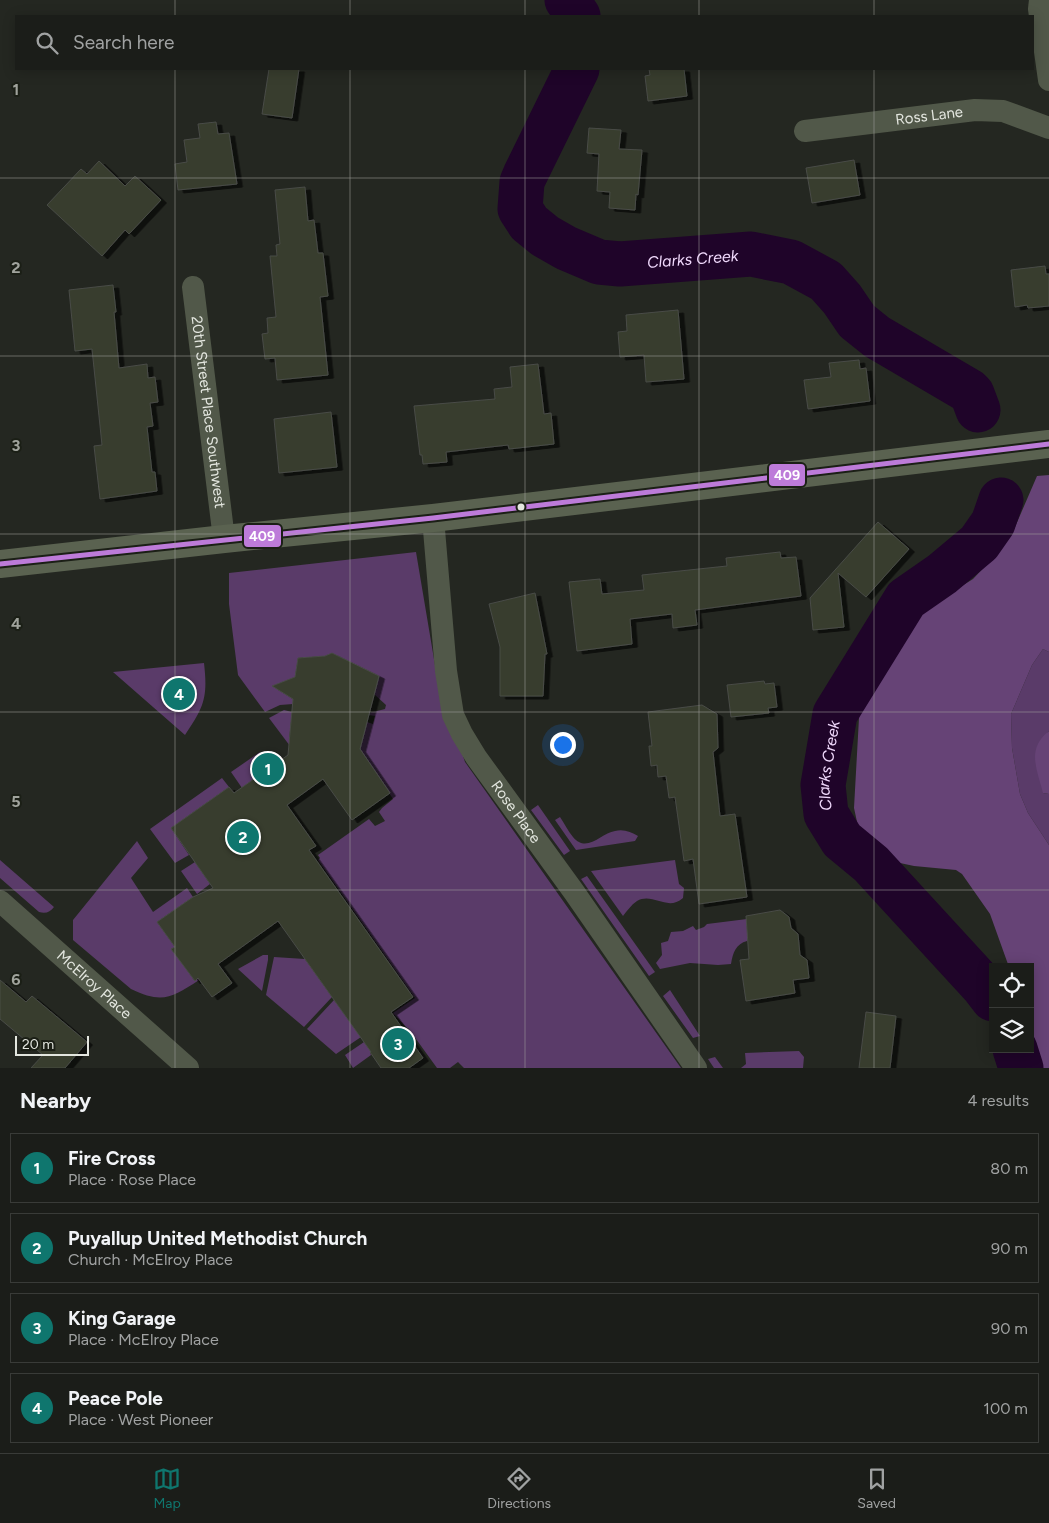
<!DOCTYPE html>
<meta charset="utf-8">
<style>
body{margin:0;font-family:Figtree,sans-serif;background:#242622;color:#f1f3f6}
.controls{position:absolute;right:15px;bottom:15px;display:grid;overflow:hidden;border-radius:0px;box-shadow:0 2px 12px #0003}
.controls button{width:45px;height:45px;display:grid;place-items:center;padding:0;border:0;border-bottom:1px solid #393b38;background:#1b1d19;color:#f1f3f6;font:25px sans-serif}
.scale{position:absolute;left:15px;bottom:12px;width:74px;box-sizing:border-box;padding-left:5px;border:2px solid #e3e6df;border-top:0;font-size:14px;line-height:18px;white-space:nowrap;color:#e3e6df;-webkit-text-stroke:4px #1b1f16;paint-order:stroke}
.you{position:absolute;left:562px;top:744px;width:18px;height:18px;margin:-12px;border:4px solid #fff;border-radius:50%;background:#1a73e8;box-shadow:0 0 0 8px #1a73e833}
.badge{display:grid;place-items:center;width:32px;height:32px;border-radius:50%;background:#0f766e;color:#fff;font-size:16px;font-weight:700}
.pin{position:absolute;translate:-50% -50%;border:2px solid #fff;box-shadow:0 1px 5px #0006}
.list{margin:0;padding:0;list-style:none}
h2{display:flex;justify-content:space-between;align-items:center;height:65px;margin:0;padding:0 20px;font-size:21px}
h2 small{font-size:16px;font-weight:400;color:#a0a2a2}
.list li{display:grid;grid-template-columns:32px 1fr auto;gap:15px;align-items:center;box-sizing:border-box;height:70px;margin:0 10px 10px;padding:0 10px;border:1px solid #393b38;border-radius:0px}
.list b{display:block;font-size:19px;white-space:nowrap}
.list p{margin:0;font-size:16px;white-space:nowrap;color:#a0a2a2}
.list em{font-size:16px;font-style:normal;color:#a0a2a2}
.icon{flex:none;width:28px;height:28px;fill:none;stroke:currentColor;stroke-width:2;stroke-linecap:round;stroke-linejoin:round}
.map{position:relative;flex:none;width:1049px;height:1068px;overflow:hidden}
.search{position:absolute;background:#1b1d19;box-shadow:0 2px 12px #0003;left:15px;right:15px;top:15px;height:55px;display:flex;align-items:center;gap:12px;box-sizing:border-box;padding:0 18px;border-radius:0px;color:#a0a2a2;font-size:19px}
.sheet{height:385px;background:#1b1d19}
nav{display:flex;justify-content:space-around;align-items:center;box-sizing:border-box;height:70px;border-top:1px solid #393b38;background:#1b1d19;font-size:14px;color:#a0a2a2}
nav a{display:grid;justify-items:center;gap:2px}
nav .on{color:#0f766e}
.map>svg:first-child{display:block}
.green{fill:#5a3b69}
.forest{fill:#664376}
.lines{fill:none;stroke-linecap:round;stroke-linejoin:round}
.river{stroke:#1f0429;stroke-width:45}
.building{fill:#373e2d;stroke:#494b47;filter:url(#shadow)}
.minor{stroke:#515849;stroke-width:22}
.secondary{stroke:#5a6250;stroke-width:28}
.bus-1-casing{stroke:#1b1f16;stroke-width:9}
.bus-1{stroke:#bd7bd9;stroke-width:5}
.grid{fill:none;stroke:#a0a39c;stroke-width:1;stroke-opacity:0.55}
.bus-dot{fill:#e3e6df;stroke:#1b1f16;stroke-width:2}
.labels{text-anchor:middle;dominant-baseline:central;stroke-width:4;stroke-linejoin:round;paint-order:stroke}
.street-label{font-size:15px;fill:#e3e6df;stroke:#1b1f16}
.water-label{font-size:16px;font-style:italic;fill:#f0d9fc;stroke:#1b1f16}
.grid-label{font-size:16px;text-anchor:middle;font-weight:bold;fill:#a0a39c;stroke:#1b1f16;stroke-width:4;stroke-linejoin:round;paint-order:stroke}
.line-badge{stroke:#1b1f16;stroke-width:2}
.badge-label{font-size:14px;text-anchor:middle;font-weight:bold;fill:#fff}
</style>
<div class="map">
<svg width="1049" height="1068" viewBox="0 0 1049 1068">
<defs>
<filter id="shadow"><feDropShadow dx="5.5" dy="3" stdDeviation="0" flood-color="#0009"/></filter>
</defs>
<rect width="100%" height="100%" fill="#242721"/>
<path class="green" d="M 416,552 L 437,677 L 465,762 L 681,1068 L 464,1068 L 458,1062 L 450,1068 L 437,1068 L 408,1028 L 407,1028 L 393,1013 L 415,998 L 318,860 L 320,858 L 318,855 L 369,819 L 375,826 L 385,821 L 379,812 L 382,808 L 393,799 L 360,749 L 354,749 L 361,746 L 367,722 L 373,724 L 375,716 L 369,715 L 369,713 L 385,709 L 386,705 L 374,694 L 379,677 L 332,653 L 325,656 L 298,658 L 295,677 L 273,686 L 293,699 L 293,704 L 280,705 L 265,712 L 238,675 L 229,604 L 229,573 Z
M 1043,649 L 1049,652 L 1049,731 L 1047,733 L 1043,793 L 1049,794 L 1049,845 L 1028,813 L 1020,794 L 1012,748 L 1011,714 L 1032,665 Z
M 204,663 C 208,698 204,707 185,735 L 113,672 Z
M 284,710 L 292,712 L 289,740 L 304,749 L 299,758 L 269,718 Z
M 260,752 L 270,767 L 242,788 L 231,772 Z
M 222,778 L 229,787 L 171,828 L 189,855 L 175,863 L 150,829 Z
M 538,805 L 570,851 L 564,855 L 531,810 Z
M 560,817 C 564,823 568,831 573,837 C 587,854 601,833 615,831 C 624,829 631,832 638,836 L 635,841 L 576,850 L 555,820 Z
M 137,841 L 148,858 L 131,878 L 153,912 L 187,888 L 193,897 L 157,922 L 175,947 L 172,949 L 194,980 L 198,979 L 199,980 C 172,998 162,1004 131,989 L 73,940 L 73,920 Z
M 0,860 L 54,907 C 50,912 46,914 39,912 L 0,878 Z
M 675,860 L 679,884 L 684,888 L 683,898 C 667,912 653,892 637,901 C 631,905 627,911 623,916 L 591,871 Z
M 195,862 L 210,884 L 197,894 L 181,871 Z
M 587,876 L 655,972 L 649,976 L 581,879 Z
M 747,919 L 749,936 L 747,936 L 747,941 C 736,944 733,952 731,964 L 718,965 L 690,963 L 660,969 L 656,963 L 662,955 L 661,943 L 668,941 L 671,932 L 683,931 L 693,926 L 696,930 L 704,927 L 707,924 Z
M 263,955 L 268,955 L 268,960 L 262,991 L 238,969 Z
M 274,957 L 305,959 L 332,997 L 304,1027 L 266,995 Z
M 670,990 L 700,1036 L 693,1038 L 663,996 Z
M 334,1000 L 361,1037 L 336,1054 L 307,1029 Z
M 389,1025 L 395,1035 L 370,1052 L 371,1055 L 353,1068 L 345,1055 Z
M 799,1051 L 804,1057 L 803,1068 L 741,1068 L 746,1064 L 745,1053 Z
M 715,1057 L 723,1068 L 714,1068 L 708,1059 Z"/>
<path class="forest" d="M 1049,475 L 1049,652 L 1043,649 L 1032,665 L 1011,714 L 1012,748 L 1020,794 L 1028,813 L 1049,845 L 1049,1068 L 1033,1068 L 1026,1049 L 1030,1049 L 1030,967 L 1009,967 L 990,914 L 962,874 L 956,870 L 914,866 L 886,860 L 871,849 L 859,831 L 854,808 L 859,718 L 864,687 L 883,664 L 904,631 L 925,609 L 973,579 L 993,558 L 1012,534 L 1037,476 Z
M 1049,731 L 1049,794 L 1043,793 C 1037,769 1026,749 1049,731 Z"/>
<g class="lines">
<g class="river">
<path d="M 567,0 L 578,16"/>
<path id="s1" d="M 577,69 L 525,175 L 522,182 L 520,209 L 529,223 L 545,236 L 566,248 L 599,262 L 620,264 L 751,254 L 791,262 L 826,281 L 842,299 L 857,321 L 877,337 L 969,391 L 972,394 L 978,410"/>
<path id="s2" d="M 993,999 L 983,986 L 871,864 L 842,840 L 826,814 L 823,785 L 835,714 L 906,599 L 942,574 L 979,543 L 993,523 L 1001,500"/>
<path d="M 1015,1049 L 1021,1068"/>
</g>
</g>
<path class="building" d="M 269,69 L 299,69 L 292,118 L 262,114 Z
M 649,69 L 684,69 L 687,96 L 648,101 L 645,76 L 650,75 Z
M 216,122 L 218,134 L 229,133 L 237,184 L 178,190 L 175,164 L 187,162 L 184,140 L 200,138 L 198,124 Z
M 589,128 L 621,130 L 619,149 L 642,150 L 638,195 L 636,194 L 635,210 L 609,208 L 610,192 L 597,191 L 599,154 L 587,153 Z
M 854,160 L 860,195 L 812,203 L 806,168 Z
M 99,161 L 125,186 L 135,176 L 161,200 L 129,234 L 125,230 L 102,256 L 47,205 L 81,169 L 87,174 Z
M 305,187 L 308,221 L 314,220 L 318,253 L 323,253 L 328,296 L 320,297 L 328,375 L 277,380 L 275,358 L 265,359 L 262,334 L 268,333 L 267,318 L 276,317 L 270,256 L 277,256 L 276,245 L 280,244 L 275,190 Z
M 1045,266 L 1046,274 L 1049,274 L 1049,306 L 1028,308 L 1027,305 L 1015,307 L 1011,270 Z
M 113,285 L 116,312 L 114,312 L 119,368 L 147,364 L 148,378 L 155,377 L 158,402 L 150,403 L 153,426 L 147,427 L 152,472 L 155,472 L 157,491 L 100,499 L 94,446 L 102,445 L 92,349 L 75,351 L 69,290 Z
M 678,310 L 684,379 L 646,382 L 644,355 L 620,357 L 618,332 L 627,331 L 626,315 Z
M 859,360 L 860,369 L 866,368 L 870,401 L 808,409 L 804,380 L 831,377 L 829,363 Z
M 538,364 L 544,414 L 551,413 L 554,444 L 509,449 L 508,445 L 446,452 L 447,462 L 423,464 L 422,455 L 420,455 L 414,406 L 495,399 L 494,389 L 512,387 L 510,367 Z
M 331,412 L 337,467 L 279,473 L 274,419 Z
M 878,522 L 909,549 L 866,597 L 838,573 L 844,627 L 813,630 L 810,598 Z
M 780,552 L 781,558 L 796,557 L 801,596 L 695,610 L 697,625 L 673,628 L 672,614 L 630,619 L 632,644 L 577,651 L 569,582 L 600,579 L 602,594 L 644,590 L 642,575 L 727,566 L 726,558 Z
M 535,593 L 547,654 L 545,654 L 543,696 L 500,696 L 500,647 L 489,604 Z
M 332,653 L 379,676 L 360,749 L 390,793 L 352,820 L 323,779 L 287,805 L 316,846 L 309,850 L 413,997 L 391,1012 L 423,1058 L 409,1068 L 381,1068 L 370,1052 L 371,1052 L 278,921 L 218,964 L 232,983 L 212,997 L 198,978 L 195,981 L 171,949 L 175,947 L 157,922 L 193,897 L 213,888 L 171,828 L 229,787 L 234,793 L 288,755 L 293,699 L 272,686 L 295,677 L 298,658 L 325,656 Z
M 764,681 L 765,684 L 774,683 L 777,707 L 768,708 L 769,713 L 731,717 L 727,685 Z
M 702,705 L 717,714 L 718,748 L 713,752 L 720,816 L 735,814 L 747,897 L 699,904 L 693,859 L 684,861 L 675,797 L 669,798 L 666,776 L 658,777 L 657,765 L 651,766 L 649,746 L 652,746 L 648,712 Z
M 780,910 L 789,917 L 791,928 L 798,934 L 800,955 L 807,960 L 809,978 L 793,980 L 795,993 L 746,1001 L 740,960 L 749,959 L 746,916 Z
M 0,980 L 26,1002 L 32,996 L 87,1042 L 65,1068 L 31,1068 L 43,1055 L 0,1019 Z
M 866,1012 L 896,1016 L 890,1068 L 859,1068 Z"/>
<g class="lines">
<g class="minor">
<path d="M 1040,0 L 1039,9 L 1049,80"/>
<path id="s3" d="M 805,131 L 975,110 L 1003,111 L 1049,128"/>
<path id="s4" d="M 193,287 L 224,539"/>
<path id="s5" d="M 433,518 L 446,671 L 453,715 L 462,734 L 476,757 L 574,892 L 696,1068"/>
<path id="s6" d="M 0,901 L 188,1068"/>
</g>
<path class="secondary" d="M 0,564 L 224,539 L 433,518 L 1049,444"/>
<g class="bus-1-casing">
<path id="bus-1" d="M 0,564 L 433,518 L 1049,444"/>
</g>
<use href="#bus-1" class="bus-1"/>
</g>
<path class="grid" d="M 175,0 L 175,16M 350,0 L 350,16M 525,0 L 525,16M 699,0 L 699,16M 874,0 L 874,16M 175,69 L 175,1068M 350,69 L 350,1068M 525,69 L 525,1068M 699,69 L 699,1068M 874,69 L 874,1068M 0,178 L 1049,178M 0,356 L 1049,356M 0,534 L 1049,534M 0,712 L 1049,712M 0,890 L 1049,890"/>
<circle class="bus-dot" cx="521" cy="507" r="4.5"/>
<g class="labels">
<g class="street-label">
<text stroke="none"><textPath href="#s3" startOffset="125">Ross Lane</textPath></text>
<text stroke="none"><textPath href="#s4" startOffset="126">20th Street Place Southwest</textPath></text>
<text stroke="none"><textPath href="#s5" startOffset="314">Rose Place</textPath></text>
<text stroke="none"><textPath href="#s6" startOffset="126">McElroy Place</textPath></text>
</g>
<g class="water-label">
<text stroke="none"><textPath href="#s1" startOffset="344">Clarks Creek</textPath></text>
<text stroke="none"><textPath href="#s2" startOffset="299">Clarks Creek</textPath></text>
</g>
</g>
<g class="grid-label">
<text x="16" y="95">1</text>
<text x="16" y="273">2</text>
<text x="16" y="451">3</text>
<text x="16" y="629">4</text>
<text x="16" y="807">5</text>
<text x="16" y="985">6</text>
</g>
<g class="line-badge">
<rect x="768" y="463" width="38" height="24" rx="5" fill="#bd7bd9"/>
<rect x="243" y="524" width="39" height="24" rx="5" fill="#bd7bd9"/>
</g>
<g class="badge-label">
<text x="787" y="480">409</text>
<text x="262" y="541">409</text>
</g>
</svg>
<div class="controls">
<button><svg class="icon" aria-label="locate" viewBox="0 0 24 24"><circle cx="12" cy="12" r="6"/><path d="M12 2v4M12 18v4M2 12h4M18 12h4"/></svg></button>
<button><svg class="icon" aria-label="layers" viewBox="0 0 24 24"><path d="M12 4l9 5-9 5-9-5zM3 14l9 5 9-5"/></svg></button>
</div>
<div class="scale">20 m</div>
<div class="you"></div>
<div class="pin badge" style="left:268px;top:769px">1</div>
<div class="pin badge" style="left:243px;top:837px">2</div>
<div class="pin badge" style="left:398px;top:1044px">3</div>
<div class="pin badge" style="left:179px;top:694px">4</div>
<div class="search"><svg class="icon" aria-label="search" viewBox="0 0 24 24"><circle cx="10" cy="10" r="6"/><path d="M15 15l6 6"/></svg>Search here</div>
</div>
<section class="sheet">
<h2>Nearby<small>4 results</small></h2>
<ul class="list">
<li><span class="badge">1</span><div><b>Fire Cross</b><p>Place · Rose Place</p></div><em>80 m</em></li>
<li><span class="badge">2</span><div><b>Puyallup United Methodist Church</b><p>Church · McElroy Place</p></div><em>90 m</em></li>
<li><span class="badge">3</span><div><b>King Garage</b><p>Place · McElroy Place</p></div><em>90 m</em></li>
<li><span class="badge">4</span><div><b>Peace Pole</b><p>Place · West Pioneer</p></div><em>100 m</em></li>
</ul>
</section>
<nav>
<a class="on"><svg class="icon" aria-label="map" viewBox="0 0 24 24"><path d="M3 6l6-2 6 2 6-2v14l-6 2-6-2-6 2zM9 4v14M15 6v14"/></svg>Map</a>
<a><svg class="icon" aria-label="directions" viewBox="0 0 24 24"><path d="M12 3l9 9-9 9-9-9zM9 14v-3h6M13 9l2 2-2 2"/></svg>Directions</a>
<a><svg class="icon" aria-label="saved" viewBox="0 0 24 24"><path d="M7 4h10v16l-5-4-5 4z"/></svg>Saved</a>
</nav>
